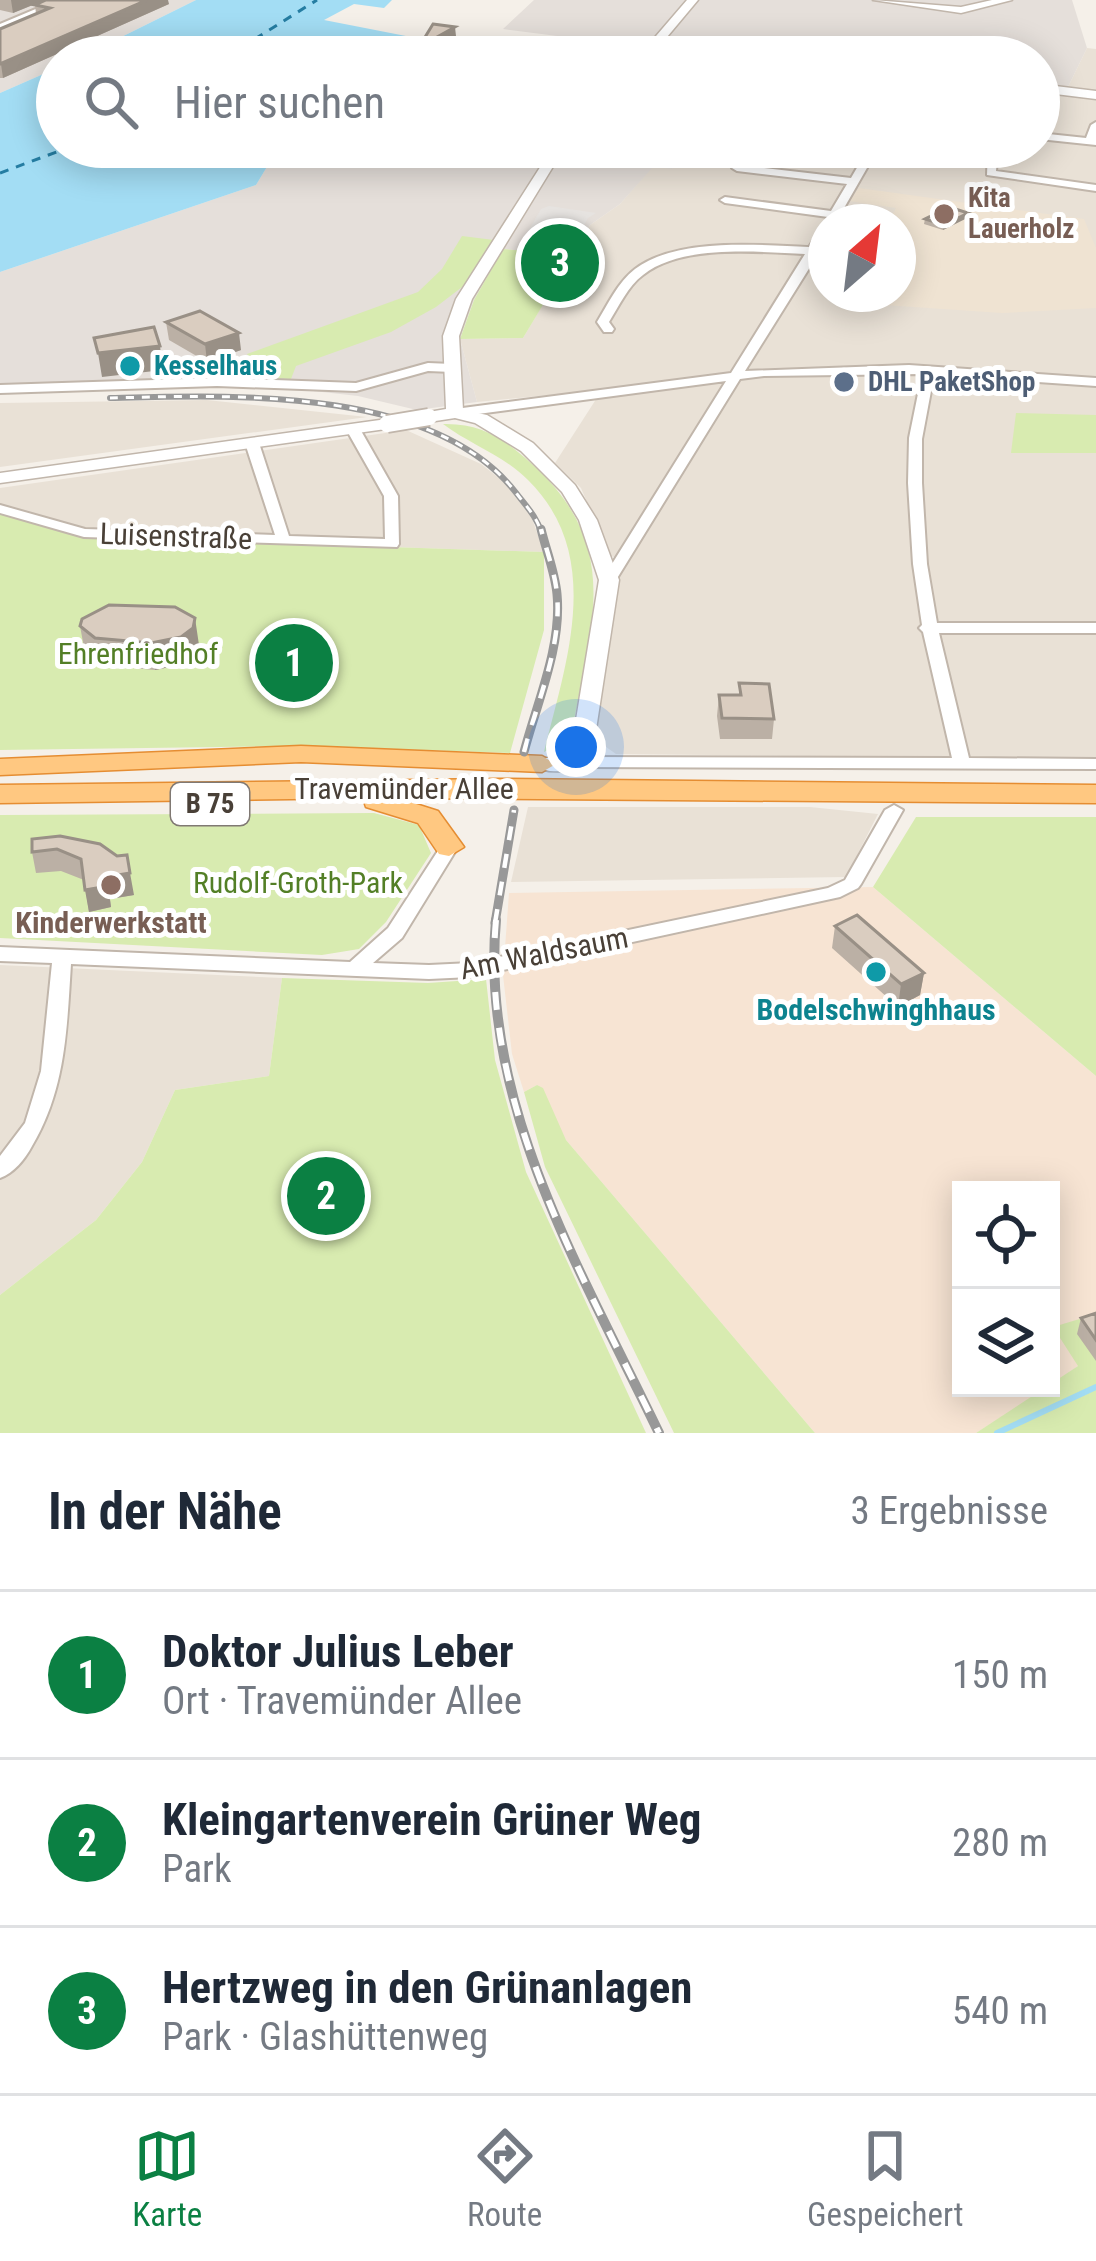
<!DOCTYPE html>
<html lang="de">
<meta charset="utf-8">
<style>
body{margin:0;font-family:"Roboto Condensed",sans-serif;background:#f6f6f7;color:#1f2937}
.controls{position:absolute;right:36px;bottom:36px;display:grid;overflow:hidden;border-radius:0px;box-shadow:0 6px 30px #0003}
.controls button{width:108px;height:108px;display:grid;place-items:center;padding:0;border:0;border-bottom:3px solid #e0e1e3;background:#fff;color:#1f2937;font:60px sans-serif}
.compass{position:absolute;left:808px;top:204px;width:108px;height:108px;border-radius:50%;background:#fff;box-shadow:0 6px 30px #0003;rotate:28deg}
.you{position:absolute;left:576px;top:747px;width:42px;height:42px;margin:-30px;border:9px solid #fff;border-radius:50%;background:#1a73e8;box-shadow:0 0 0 18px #1a73e833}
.badge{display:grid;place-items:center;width:78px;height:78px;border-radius:50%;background:#0b8043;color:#fff;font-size:39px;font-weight:700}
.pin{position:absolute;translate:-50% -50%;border:6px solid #fff;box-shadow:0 3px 12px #0006}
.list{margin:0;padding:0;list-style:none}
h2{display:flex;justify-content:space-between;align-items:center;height:156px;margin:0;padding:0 48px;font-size:51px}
h2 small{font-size:39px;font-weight:400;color:#747a83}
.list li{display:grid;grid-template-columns:78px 1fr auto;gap:36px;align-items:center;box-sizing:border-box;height:168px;padding:0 48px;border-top:3px solid #e0e1e3}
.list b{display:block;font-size:45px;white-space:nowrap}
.list p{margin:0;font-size:39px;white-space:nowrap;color:#747a83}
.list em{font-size:39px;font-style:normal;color:#747a83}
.icon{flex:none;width:66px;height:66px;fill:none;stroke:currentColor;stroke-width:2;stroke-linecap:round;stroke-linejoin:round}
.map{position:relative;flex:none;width:1096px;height:1433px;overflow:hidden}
.search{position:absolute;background:#fff;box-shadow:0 6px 30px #0003;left:36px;right:36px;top:36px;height:132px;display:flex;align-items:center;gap:30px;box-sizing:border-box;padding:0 42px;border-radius:66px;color:#747a83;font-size:45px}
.sheet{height:660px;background:#fff}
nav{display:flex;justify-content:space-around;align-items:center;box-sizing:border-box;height:168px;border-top:3px solid #e0e1e3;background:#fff;font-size:33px;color:#747a83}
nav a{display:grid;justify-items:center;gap:6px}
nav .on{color:#0b8043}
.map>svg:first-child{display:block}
.residential{fill:#e9e1d6;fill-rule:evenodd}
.commercial{fill:#f7e4d3}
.industrial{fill:#e5dfda}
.education{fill:#efe3d2}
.green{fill:#d8ebb0}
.parking{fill:#e6e3e0}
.water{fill:#a3ddf4}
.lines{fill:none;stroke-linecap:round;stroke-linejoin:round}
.stream{stroke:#a3ddf4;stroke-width:6}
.ferry{stroke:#257da2;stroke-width:3;stroke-dasharray:9 8;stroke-linecap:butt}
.minor-casing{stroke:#c1b6ab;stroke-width:4}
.tertiary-casing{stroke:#c1b6ab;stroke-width:3}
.trunk-casing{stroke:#e58d32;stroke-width:3}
.minor{fill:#fff;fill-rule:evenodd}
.tertiary{fill:#fff;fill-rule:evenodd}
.trunk{fill:#ffc881;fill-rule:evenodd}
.rail-far2-casing{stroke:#989898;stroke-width:6}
.rail-far1-casing{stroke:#989898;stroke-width:9}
.rail-casing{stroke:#989898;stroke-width:10}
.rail-far2{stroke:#fff;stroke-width:3;stroke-dasharray:8;stroke-linecap:butt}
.rail-far1{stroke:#fff;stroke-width:4.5;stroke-dasharray:14;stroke-linecap:butt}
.rail{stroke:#fff;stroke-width:6;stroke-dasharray:18;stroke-linecap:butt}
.tertiary-bridge-casing{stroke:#c1b6ab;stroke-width:20;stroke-linecap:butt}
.tertiary-bridge{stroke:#fff;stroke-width:16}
.wall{fill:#bbb0a5}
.shaded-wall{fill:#999086}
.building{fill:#dacdc0;stroke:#999086;stroke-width:3}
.education-dot{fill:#8d6e63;stroke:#fff;stroke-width:4.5}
.culture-dot{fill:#0f9aa8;stroke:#fff;stroke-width:4.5}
.service-dot{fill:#5c6f8a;stroke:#fff;stroke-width:4.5}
.labels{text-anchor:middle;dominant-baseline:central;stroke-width:10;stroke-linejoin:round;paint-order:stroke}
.far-education-label{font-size:27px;font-weight:bold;fill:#785e54;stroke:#fff;text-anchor:start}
.far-culture-label{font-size:27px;font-weight:bold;fill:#0d838f;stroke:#fff;text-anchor:start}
.far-service-label{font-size:27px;font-weight:bold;fill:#4e5e75;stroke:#fff;text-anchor:start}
.shield{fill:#fff;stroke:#807973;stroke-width:3}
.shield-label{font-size:27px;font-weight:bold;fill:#494037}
.street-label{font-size:30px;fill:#494037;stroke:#fff}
.park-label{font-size:30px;fill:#537f26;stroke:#fff}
.education-label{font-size:30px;font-weight:bold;fill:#785e54;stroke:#fff}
.culture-label{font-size:30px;font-weight:bold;fill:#0d838f;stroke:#fff}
</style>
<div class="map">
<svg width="1096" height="1433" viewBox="0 0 1096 1433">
<rect width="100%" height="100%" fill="#f5f0e9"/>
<path class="residential" d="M 1087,48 L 1096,49 L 1096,759 L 616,754 L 595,739 L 618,593 L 618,558 L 610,556 L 581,488 L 555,463 L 602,390 L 477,402 L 460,339 L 523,338 L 590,225 L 620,204 L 653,166 L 672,168 L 688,147 L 1039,147 L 1039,88 L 1066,91 ZM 826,222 L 898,222 L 898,294 L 826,294 Z
M 207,400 L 367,417 L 0,467 L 0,403 Z
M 406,430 L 481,464 L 504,482 L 530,513 L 544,552 L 81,537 L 0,513 L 0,488 Z
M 528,807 L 810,807 L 878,814 L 846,877 L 511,882 Z
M 0,965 L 282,978 L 269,1076 L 175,1090 L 142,1162 L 96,1220 L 0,1295 Z"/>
<path class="commercial" d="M 873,887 L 1096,1076 L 1096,1314 L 1078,1366 L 1051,1385 L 1051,1190 L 961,1190 L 961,1388 L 1047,1388 L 976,1433 L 815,1433 L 566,1140 L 537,1085 L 524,1092 L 512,1054 L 503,975 L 509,893 Z"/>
<path class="industrial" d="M 0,0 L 196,0 L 81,57 L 57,57 L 57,68 L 0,93 Z
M 534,0 L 1072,0 L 1087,48 L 1066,91 L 1039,88 L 1039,57 L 439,57 L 458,50 L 552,53 L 565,37 L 503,29 Z
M 279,147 L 688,147 L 672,169 L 653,167 L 620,204 L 590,225 L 573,255 L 503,249 L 474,300 L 460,339 L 477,402 L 417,410 L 358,396 L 268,386 L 0,394 L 0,272 L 256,185 Z"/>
<path class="education" d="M 859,188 L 1084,219 L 1096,248 L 1096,308 L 1002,313 L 855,303 L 858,294 L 898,294 L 898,222 L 888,222 L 896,208 L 849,201 Z"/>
<path class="green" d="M 462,236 L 494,240 L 466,284 L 436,307 L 391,332 L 296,366 L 291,379 L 258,378 L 247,354 L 418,292 L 442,269 Z
M 503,249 L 573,255 L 523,338 L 460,339 L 474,300 Z
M 1016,413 L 1096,415 L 1096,453 L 1011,453 Z
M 443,424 C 482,423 504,439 532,464 C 626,549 589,629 571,738 L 544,752 C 566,662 605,556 528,480 C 503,455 471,445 443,424 Z
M 0,513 L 81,537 L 544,552 L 544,630 L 510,753 L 299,746 L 0,750 Z
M 374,813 L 419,825 L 431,853 L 386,922 L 359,949 L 322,955 L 0,938 L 0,815 Z
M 916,817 L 1096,817 L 1096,1076 L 873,887 Z
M 282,978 L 428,983 L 486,979 L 495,1060 L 526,1172 L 646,1433 L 0,1433 L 0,1295 L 96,1220 L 142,1162 L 175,1090 L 269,1076 Z
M 537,1085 L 543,1088 L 566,1140 L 815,1433 L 674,1433 L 545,1167 L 524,1092 Z
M 1096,1314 L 1096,1433 L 976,1433 L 1078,1366 L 1053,1327 Z"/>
<path class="parking" d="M 549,206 L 596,213 L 588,218 L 570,251 L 523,250 L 519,247 L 541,209 Z"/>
<path class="water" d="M 196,0 L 392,0 L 384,8 L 354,4 L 324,20 L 411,37 L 391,54 L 81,57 Z
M 57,68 L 57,147 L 279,147 L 256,185 L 0,272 L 0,93 Z"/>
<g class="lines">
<path class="stream" d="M 997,1433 L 1096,1387"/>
<path class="ferry" d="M 226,57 L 317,0
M 0,173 L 70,147"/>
<g class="minor-casing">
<path id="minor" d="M 57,0 L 68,0 L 0,30 L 0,24 Z
M 521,51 L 546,57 L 518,56 L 516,54 Z
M 1096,122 L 1096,145 L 1039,139 L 1039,133 L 1086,138 L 1091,125 Z
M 869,147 L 879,147 L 836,222 L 826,222 L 828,217 L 725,203 L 720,200 L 725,197 L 831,211 L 847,184 L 737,171 L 732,168 L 737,165 L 851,178 Z
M 988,147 L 998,147 L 996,171 L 1096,185 L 1096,191 L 987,175 Z
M 826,226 L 826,238 L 820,251 L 745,371 L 909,365 L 1096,378 L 1096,386 L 934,375 L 922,439 L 922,483 L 927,564 L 937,623 L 1096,623 L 1096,633 L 939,633 L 969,758 L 1096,759 L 1096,769 L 580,767 L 571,762 L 580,757 L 952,758 L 923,632 L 919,628 L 922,625 L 913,564 L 908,483 L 909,438 L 922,374 L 764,376 L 740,379 L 616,580 L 609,584 L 602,580 L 726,381 L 455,417 L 448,413 L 455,409 L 731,373 L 805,254 C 759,252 681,244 643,275 C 628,286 619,306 609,322 L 614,329 L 612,332 L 604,332 L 597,322 C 608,304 618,282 635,269 C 677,237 759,245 809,247 L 822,227 Z
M 428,363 L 452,364 L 458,368 L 452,372 L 428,371 L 356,391 L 217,386 L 0,393 L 0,385 L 217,378 L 356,383 Z
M 353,425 L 360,429 L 398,496 L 399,544 L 397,547 L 84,537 L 0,513 L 0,505 L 85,529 L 275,535 L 245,443 L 252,439 L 259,443 L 289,536 L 385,539 L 384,496 L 346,429 Z
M 894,805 L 903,810 L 861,884 L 858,888 L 840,897 L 471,977 L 429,979 L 71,964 C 67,1027 66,1089 32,1146 C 25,1159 14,1173 0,1178 L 0,1156 L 25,1123 L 41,1071 L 52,963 L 0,961 L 0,947 L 350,962 L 388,928 L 443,843 L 449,841 L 458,847 L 402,938 L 373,963 L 429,965 L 471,963 L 828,888 L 845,880 L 885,810 Z"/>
</g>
<g class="tertiary-casing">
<path id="tertiary" d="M 687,0 L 698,0 L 662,43 L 756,54 L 762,57 L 656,50 L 650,57 L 638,57 Z
M 873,0 L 961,7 L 992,0 L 1012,0 L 961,13 Z
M 1039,84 L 1096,91 L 1096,99 L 1039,92 Z
M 553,147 L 565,147 L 472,299 L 459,336 L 463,410 L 487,415 L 533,443 L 575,485 L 597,520 L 619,580 L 591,762 C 578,773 544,775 531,764 L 534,759 L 570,756 L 599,580 L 579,520 L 562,492 L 521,451 L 475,423 L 455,418 L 429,422 L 421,417 L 423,413 L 446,409 L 443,336 L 456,299 Z
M 387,419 L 393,420 L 393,428 L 0,483 L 0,473 Z"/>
</g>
<g class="trunk-casing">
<path id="trunk" d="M 301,746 L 542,756 L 556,764 L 542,772 L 301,762 L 0,775 L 0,759 Z
M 498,779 L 1096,785 L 1096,803 L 397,798 L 438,811 L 464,847 L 449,856 L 439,854 L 418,823 L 366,807 L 363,798 L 0,803 L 0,785 Z"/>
</g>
<use href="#minor" class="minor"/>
<use href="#tertiary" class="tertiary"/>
<use href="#trunk" class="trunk"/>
<g class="rail-far2-casing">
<path id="rail-far2" d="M 110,398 C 232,395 435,386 517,494 C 526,506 537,517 541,532"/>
</g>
<g class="rail-far1-casing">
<path id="rail-far1" d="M 524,752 C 537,702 562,647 557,594 C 555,572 546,550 541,529
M 495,923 L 514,810"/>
</g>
<g class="rail-casing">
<path id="rail" d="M 496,920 C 479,1104 583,1274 659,1433"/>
</g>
<use href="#rail-far2" class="rail-far2"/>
<use href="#rail-far1" class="rail-far1"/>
<use href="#rail" class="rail"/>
<g class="tertiary-bridge-casing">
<path id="tertiary-bridge" d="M 387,424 L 429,417"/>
</g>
<use href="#tertiary-bridge" class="tertiary-bridge"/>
</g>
<path class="wall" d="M 0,0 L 45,0 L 13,13 L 0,10 Z
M 169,4 L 3,78 L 0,78 L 0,29 L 36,14 L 35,5 Z
M 968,213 L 967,218 L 943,230 L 924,224 L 925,219 Z
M 166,322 L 241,350 L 207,362 L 169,340 Z
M 80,626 L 199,645 L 196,655 L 184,664 L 155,670 L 99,665 L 85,653 Z
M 739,683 L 774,719 L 772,739 L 720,739 L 717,716 L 719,695 L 739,695 Z
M 60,836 L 134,895 L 110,899 L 111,907 L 89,912 L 84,880 L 61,871 L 36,873 L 32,852 Z
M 835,926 L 924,973 L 920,995 L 898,1007 L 832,948 Z
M 1096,1313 L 1096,1361 L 1077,1334 L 1081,1318 Z"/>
<path class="shaded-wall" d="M 11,0 L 45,0 L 13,13 Z
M 147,0 L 168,0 L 169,4 L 3,78 L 1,64 Z
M 455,27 L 456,36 L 419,57 L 419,47 Z
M 968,213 L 967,218 L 943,230 L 944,225 Z
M 239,333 L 241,350 L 207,362 L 205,344 Z
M 160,346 L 163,370 L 102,377 L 98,353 Z
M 195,618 L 199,645 L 196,655 L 184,664 L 155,670 L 151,643 Z
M 130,873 L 134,895 L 110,899 L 106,877 Z
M 108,886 L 111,907 L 89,912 L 85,890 Z
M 924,973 L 920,995 L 898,1007 L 901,984 Z"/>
<path class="building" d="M 46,0 L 147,0 L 0,64 L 0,29 L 50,8 L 35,5 Z
M 433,24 L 455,27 L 419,47 Z
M 949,207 L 968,213 L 944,225 L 925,219 Z
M 200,311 L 239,333 L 205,344 L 166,322 Z
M 154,327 L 160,346 L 98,353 L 94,338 Z
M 109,605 L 175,607 L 195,618 L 193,628 L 181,637 L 151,643 L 95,638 L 80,626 L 82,619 Z
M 739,683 L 769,684 L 774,719 L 722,718 L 719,695 L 741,695 Z
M 60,836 L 100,844 L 117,856 L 127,855 L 130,873 L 106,877 L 108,886 L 85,890 L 81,859 L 57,849 L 32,852 L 32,839 Z
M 857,915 L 924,973 L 901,984 L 835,926 Z
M 1096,1313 L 1096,1340 L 1081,1318 Z"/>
<g class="education-dot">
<circle cx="944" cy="214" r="12"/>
<circle cx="111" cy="885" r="12"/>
</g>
<g class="culture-dot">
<circle cx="130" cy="366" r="12"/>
<circle cx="876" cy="972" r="12"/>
</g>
<circle class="service-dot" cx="844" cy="382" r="12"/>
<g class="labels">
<g class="far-education-label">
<text x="968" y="198">Kita<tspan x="968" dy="31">Lauerholz</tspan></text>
</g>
<g class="far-culture-label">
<text x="154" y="366">Kesselhaus</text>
</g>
<g class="far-service-label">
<text x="868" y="382">DHL PaketShop</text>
</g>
<rect class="shield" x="171" y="783" width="78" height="42" rx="9"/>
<g class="shield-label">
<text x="210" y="804">B 75</text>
</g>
<g class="street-label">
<text transform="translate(176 536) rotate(2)">Luisenstraße</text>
<text x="404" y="788">Travemünder Allee</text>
<text transform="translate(544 953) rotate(-11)">Am Waldsaum</text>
</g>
<g class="park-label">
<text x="138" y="653">Ehrenfriedhof</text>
<text x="298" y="882">Rudolf-Groth-Park</text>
</g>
<g class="education-label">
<text x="111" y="922">Kinderwerkstatt</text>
</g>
<g class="culture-label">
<text x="876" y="1009">Bodelschwinghhaus</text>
</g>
</g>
</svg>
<div class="controls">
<button><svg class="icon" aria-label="locate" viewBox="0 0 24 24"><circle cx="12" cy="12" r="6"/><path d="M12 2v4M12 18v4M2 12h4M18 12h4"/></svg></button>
<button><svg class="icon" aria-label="layers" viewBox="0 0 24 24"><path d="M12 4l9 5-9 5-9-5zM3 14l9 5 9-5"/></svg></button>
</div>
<svg class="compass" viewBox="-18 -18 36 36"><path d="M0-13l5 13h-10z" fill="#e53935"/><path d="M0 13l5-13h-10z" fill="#747a83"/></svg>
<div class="you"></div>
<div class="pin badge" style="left:294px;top:663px">1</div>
<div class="pin badge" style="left:326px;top:1196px">2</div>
<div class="pin badge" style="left:560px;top:263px">3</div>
<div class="search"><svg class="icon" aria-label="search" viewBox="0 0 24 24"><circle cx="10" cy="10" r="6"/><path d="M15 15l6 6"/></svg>Hier suchen</div>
</div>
<section class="sheet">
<h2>In der Nähe<small>3 Ergebnisse</small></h2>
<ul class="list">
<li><span class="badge">1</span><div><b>Doktor Julius Leber</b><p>Ort · Travemünder Allee</p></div><em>150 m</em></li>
<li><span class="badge">2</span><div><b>Kleingartenverein Grüner Weg</b><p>Park</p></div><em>280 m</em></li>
<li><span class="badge">3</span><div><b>Hertzweg in den Grünanlagen</b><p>Park · Glashüttenweg</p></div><em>540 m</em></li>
</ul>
</section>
<nav>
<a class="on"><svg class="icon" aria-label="map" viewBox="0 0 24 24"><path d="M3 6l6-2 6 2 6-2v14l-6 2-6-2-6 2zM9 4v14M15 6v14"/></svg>Karte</a>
<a><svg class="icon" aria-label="directions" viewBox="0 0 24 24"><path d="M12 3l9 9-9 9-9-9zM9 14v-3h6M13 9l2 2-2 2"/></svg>Route</a>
<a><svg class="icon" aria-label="saved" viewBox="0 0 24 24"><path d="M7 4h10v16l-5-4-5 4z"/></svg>Gespeichert</a>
</nav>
